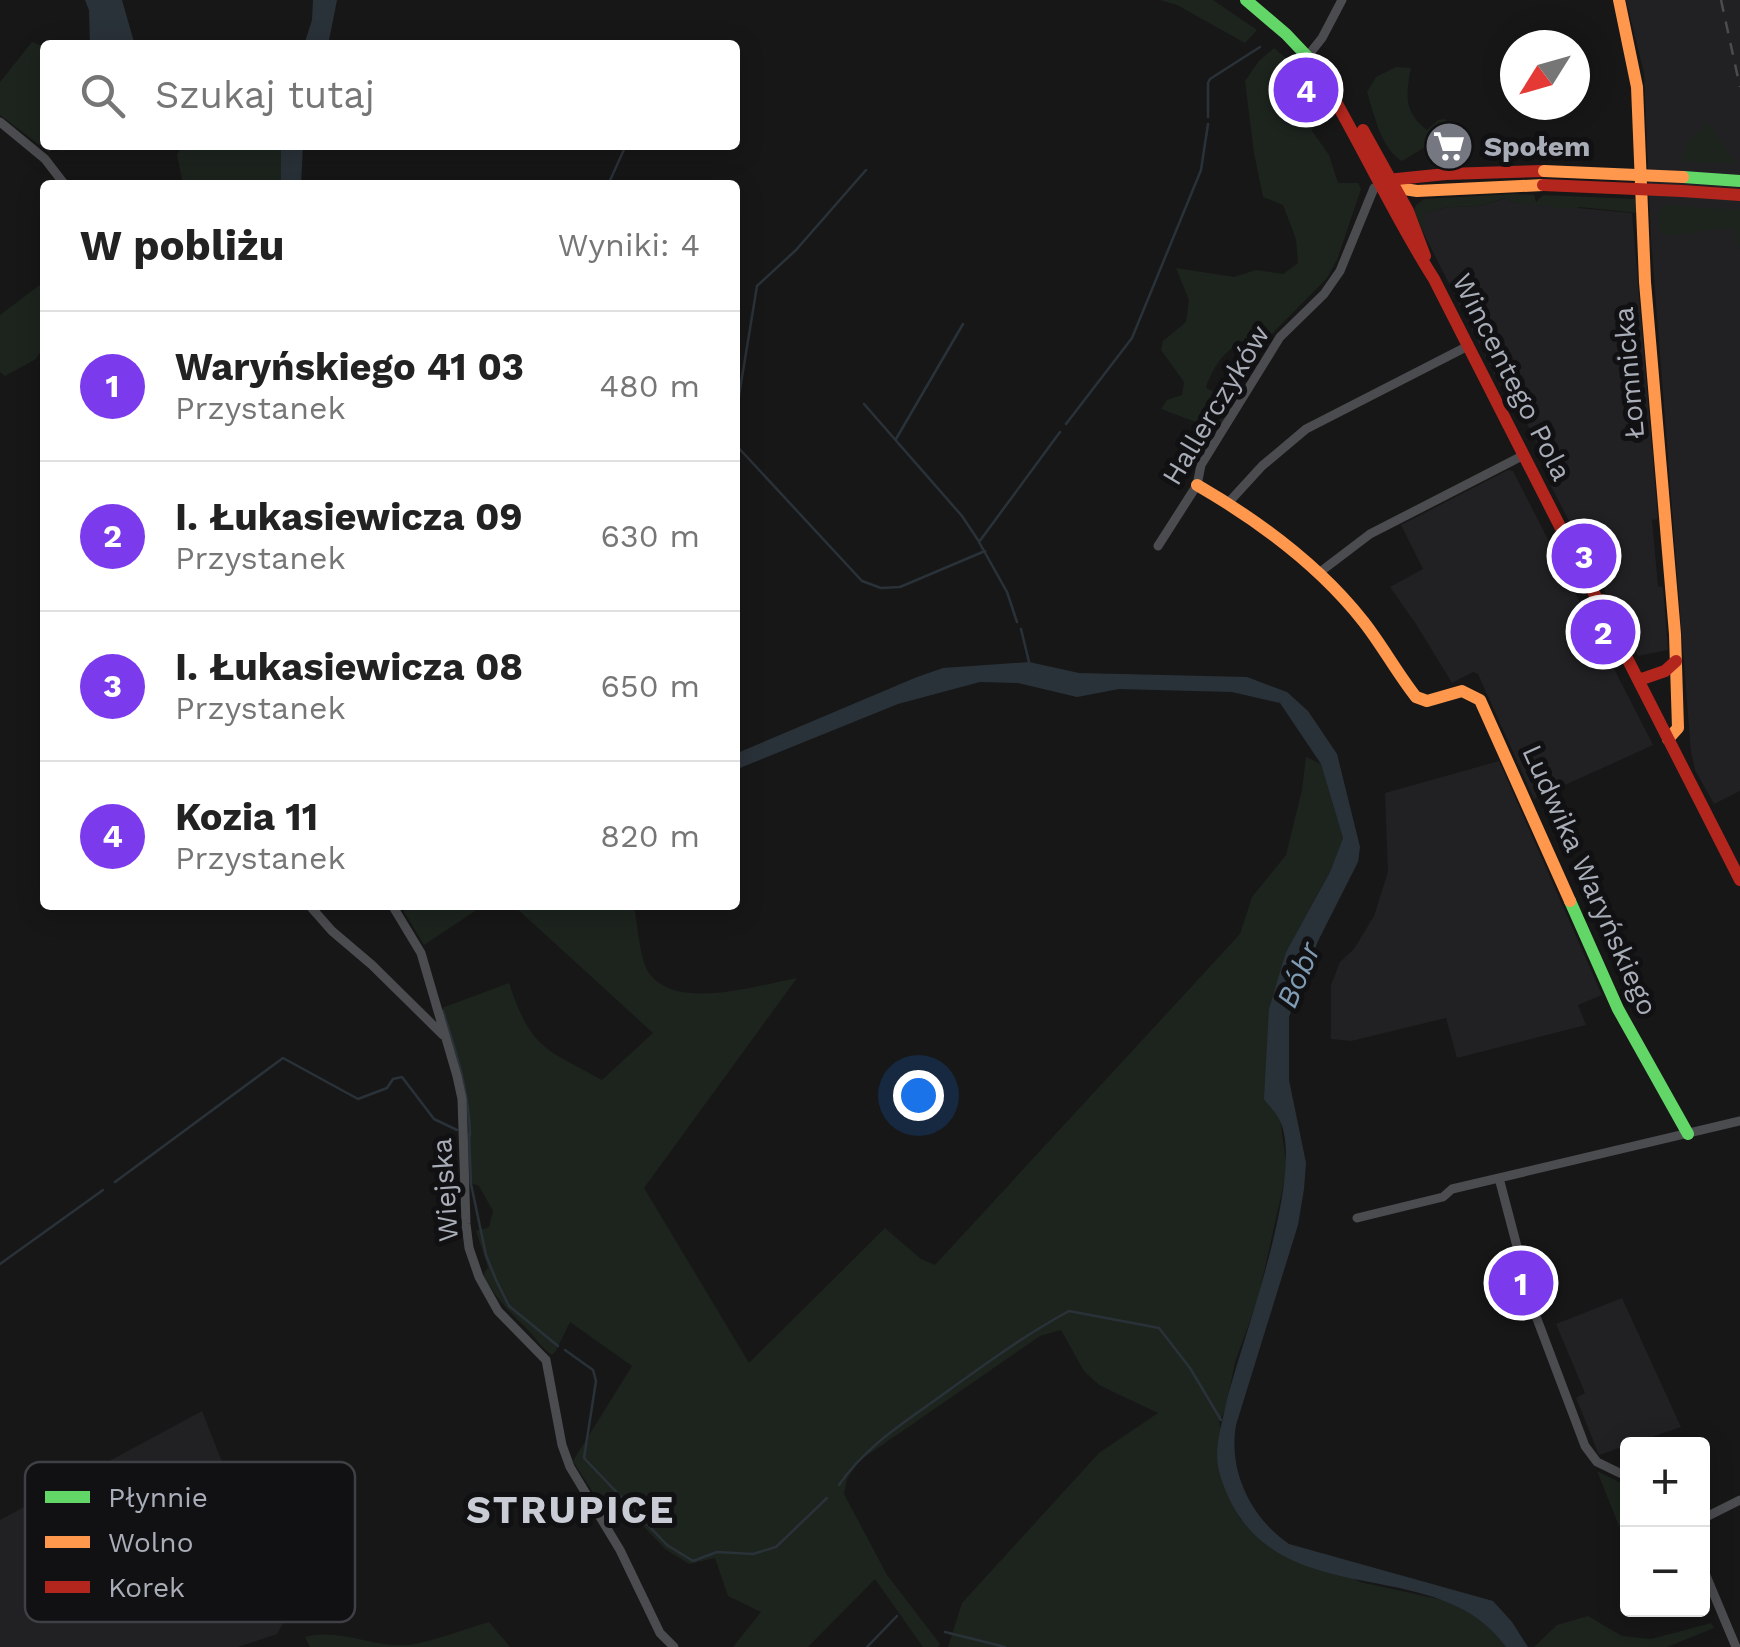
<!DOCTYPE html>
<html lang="pl">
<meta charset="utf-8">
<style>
body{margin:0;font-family:"Work Sans",sans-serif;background:#f2f2f2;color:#222}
.controls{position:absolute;right:30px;bottom:30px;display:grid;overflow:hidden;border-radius:10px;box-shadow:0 5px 25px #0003}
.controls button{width:90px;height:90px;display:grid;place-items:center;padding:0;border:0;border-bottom:2px solid #e0e0e0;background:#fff;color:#222;font:50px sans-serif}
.compass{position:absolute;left:1500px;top:30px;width:90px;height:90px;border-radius:50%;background:#fff;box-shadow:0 5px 25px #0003;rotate:233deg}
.you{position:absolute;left:918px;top:1095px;width:35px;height:35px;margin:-25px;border:8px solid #fff;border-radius:50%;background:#1a73e8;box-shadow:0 0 0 15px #1a73e833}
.badge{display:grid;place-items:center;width:65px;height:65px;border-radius:50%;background:#7c3aed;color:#fff;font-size:32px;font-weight:700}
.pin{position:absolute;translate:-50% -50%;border:5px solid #fff;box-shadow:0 2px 10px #0006}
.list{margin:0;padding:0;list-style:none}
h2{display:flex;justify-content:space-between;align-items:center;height:130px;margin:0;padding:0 40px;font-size:42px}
h2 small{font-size:32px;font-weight:400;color:#767676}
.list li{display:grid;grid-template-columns:65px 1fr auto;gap:30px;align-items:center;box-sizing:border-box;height:150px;padding:0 40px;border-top:2px solid #e0e0e0}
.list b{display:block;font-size:38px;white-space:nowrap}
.list p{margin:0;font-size:32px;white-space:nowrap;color:#767676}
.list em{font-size:32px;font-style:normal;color:#767676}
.icon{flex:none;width:55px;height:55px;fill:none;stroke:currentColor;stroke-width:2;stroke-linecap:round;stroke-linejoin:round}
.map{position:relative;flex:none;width:1740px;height:1647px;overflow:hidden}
.search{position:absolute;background:#fff;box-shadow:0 5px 25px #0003;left:40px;top:40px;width:700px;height:110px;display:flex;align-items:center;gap:25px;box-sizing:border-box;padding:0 35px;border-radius:10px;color:#767676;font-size:38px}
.panel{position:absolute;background:#fff;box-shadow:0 5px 25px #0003;left:40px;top:180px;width:700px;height:730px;border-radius:10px}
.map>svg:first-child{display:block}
.built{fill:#212123}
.green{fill:#1d241e}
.water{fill:#2a3239}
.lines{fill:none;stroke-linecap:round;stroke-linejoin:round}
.stream{stroke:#2a3239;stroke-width:2.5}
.street{stroke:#4b4c50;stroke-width:9}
.fast{stroke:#63d668;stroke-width:12}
.slow{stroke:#ff974d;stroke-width:12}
.jam{stroke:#b3261e;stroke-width:12}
.rail{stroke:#4b4c4f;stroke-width:2.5;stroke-dasharray:12 10;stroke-linecap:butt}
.slow-bridge{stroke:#ff974d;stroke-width:12}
.jam-bridge{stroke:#b3261e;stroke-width:12}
.labels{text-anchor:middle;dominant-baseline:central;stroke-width:10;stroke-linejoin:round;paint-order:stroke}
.poi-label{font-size:28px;font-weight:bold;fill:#a8adb8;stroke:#111113;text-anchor:start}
.street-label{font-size:28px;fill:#a8adb8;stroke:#111113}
.water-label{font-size:30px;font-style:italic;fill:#7f9bb3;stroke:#111113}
.district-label{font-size:38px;font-weight:bold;letter-spacing:2.5px;fill:#c9ccd4;stroke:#111113}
.key{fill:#111113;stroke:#3e4045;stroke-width:2.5}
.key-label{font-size:28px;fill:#a8adb8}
</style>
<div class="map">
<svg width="1740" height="1647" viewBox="0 0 1740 1647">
<rect width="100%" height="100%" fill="#171717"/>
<path class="built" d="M 1626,0 L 1740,0 L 1740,791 L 1714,804 L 1695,770 L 1691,752 L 1651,239 L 1644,73 Z
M 1506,198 L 1512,202 L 1632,213 L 1658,519 L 1652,520 L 1658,586 L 1663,587 L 1668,650 L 1638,656 L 1550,484 L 1556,480 L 1520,410 L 1514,413 L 1422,230 L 1425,229 L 1422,213 L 1448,207 L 1479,206 Z
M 1508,470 L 1513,471 L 1653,745 L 1534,799 L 1478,674 L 1473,672 L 1452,683 L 1416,624 L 1390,587 L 1423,569 L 1401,525 Z
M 1499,761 L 1602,995 L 1578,1005 L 1586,1025 L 1457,1058 L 1446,1018 L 1351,1041 L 1331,1039 L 1331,985 L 1340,962 L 1354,949 L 1374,916 L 1388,872 L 1385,793 Z
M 1622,1298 L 1681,1427 L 1599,1455 L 1576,1398 L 1585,1393 L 1556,1324 Z
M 202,1411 L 285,1620 L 277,1634 L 238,1647 L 0,1647 L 0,1520 Z"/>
<path class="green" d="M 1160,0 L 1213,0 L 1257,30 L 1245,43 L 1177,5 Z
M 32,42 L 45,47 L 45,145 L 75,145 L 63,151 L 57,147 L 49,152 L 0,115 L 0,82 Z
M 1274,48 L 1286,58 L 1287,79 L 1317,108 L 1312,131 L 1329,155 L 1338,183 L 1358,183 L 1361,189 L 1337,260 L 1327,278 L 1266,340 C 1236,333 1213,363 1206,388 L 1236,402 L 1217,430 L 1161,409 L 1167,400 L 1182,395 L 1184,382 L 1161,350 L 1163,341 L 1186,322 L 1189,300 L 1176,268 L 1234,277 L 1256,270 L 1283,274 L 1298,263 L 1296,239 L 1283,205 L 1263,197 L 1254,153 L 1245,81 L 1259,61 Z
M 1396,67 L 1411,68 C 1406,94 1403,112 1427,130 L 1438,120 L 1445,119 L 1450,132 L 1402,161 C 1381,149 1374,114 1367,92 L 1376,77 Z
M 1707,122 L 1736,164 L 1682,161 L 1684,146 Z
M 183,145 L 281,145 L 281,185 L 183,185 L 177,154 Z
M 1513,194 L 1534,195 L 1536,202 L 1543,195 L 1636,199 L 1638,213 L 1580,207 L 1571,209 L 1512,202 L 1505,198 L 1479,206 L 1448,207 L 1423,213 L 1426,229 L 1422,230 L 1414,211 L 1416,205 L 1424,199 Z
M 1664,205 L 1740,210 L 1740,251 L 1734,227 L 1666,236 L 1658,229 L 1659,208 Z
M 45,281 L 45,345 L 36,359 L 5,376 L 0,372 L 0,315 Z
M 1306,757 L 1321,764 L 1343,838 L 1330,872 L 1286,952 L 1280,1119 L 1287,1169 L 1258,1299 L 1235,1362 L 1225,1411 L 1219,1421 L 1240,1519 L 1360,1582 L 1452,1602 L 1494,1629 L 1506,1647 L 948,1647 L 962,1603 L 1099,1453 L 1158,1413 L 1099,1385 L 1084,1371 L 1061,1330 L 1040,1336 L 859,1461 L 847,1479 L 844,1494 L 887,1575 L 940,1644 L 938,1647 L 923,1647 L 875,1579 L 808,1647 L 733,1647 L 761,1612 L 728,1596 L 715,1558 L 689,1564 L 665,1549 L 623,1505 L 606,1513 L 573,1461 L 632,1366 L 570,1322 L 555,1352 L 552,1355 C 540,1347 534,1335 523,1325 C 505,1307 496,1298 483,1275 L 488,1267 L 476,1231 L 489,1227 L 493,1211 L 479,1186 L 468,1182 L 466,1101 L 442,1008 L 509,983 C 531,1049 544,1048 602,1080 L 653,1033 L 513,905 L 634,905 C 637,921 640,961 649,973 C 677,1012 758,985 797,978 L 644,1188 L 749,1363 L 885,1228 L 921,1259 L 935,1265 L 1240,934 L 1252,897 L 1286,855 L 1302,790 Z
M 400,905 L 484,905 L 424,945 Z
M 1597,1471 L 1627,1486 L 1627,1546 Z
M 1588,1616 L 1622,1636 L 1651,1639 L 1711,1623 L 1714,1628 L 1667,1647 L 1534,1647 L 1557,1625 Z
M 489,1622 L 510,1647 L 310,1647 L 305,1637 C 340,1628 370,1647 406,1645 C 427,1644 467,1628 489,1622 Z"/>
<path class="water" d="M 85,0 L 122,0 L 134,42 L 130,45 L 90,45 L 89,10 Z
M 313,0 L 337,0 L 328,45 L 304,45 L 312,20 Z
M 281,145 L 303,145 L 301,185 L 281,185 Z
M 1029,662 L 1079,673 L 1247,677 L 1287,692 L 1308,711 L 1337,754 L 1360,847 L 1358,862 L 1318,941 L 1289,1017 L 1289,1080 L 1306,1163 L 1304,1189 L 1298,1225 L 1236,1425 C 1228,1471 1251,1518 1289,1544 L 1493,1601 L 1512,1622 L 1528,1647 L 1506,1647 C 1435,1547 1268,1622 1221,1478 C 1212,1452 1221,1429 1226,1404 C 1240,1344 1309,1168 1278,1117 C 1275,1111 1268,1105 1264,1099 L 1269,1009 L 1286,952 L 1330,872 L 1343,838 L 1321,764 L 1280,703 L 1232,692 L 1119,689 L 1077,697 L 1018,683 L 980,682 L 898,704 L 735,770 L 735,754 L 917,677 L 943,668 Z"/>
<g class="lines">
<path class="stream" d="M 1208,117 L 1208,83 L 1210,79 L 1260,47
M 608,185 L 626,145
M 864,404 L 962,516 L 978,540
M 735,420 L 757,286 L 796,250 L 866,170
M 1066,424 L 1132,338 L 1201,170 L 1208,124
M 896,439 L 963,324
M 735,444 L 862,581 L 881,588 L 900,587 L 985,551
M 1017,622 L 1007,592 L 979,542 L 1060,432
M 1021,629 L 1029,662
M 443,1011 C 456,1053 469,1090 470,1135
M 469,1134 L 471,1184 L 486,1255 L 496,1280 L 509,1306 L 558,1346
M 115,1182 L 283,1058 L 358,1099 L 387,1088 L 393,1079 L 402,1077 L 434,1119 L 457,1130
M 0,1264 L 103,1190
M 565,1350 L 593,1370 L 596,1381 L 584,1458 L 667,1545 L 693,1561 L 717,1552 L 753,1554 L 776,1547 L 827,1498
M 839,1485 C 865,1447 902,1424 938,1398 C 981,1367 1023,1336 1069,1311 L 1159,1328 L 1190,1368 L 1221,1420
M 945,1632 L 1005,1647
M 867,1647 L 897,1616"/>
<path class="street" d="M 1307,57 L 1322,38 L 1342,0
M 0,122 L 45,159 L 65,185
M 1229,502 L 1262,466 L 1306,429 L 1468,346
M 1158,546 L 1197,485 L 1201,465 L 1280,337 L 1324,294 L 1340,271 L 1374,188
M 1320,572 L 1370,534 L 1524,455
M 309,905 L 332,931 L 372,965 L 443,1035
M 392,905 L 421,953 L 457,1076 L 462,1099 L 466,1224 L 469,1248 L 479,1277 L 498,1311 L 546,1360 L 562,1445 L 570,1467 L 620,1550 L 660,1633 L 674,1647
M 1499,1178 L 1534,1311 L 1585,1446 L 1597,1462 L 1628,1477
M 1357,1218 L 1443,1197 L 1452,1189 L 1740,1121
M 1702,1519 L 1740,1500
M 1702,1566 L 1736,1647"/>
<path class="fast" d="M 1246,0 L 1286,34 L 1320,70
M 1683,177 L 1740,181
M 1570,901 L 1618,1009 L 1688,1134"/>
<path class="slow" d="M 1619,0 L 1637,87 L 1645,282 L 1675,634 L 1678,728 L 1668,739
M 1391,187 L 1417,191 L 1543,185
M 1197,485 C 1259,521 1318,564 1363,621 C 1382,645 1397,673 1416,697 L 1427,701 L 1462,691 L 1480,700 L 1570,901"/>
<path class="jam" d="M 1315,66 C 1358,136 1390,210 1434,279 L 1740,880
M 1363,130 L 1408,211 L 1425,256
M 1387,180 L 1446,174 L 1544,171
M 1682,191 L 1740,195
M 1639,680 L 1665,671 L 1676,661"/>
<path class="rail" d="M 1721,0 L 1740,87"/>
<path class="slow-bridge" d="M 1544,171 L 1683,177"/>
<path class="jam-bridge" d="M 1543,185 L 1682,191"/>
</g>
<defs>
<g id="supermarket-disc" transform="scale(2.5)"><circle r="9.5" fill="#757880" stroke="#111113"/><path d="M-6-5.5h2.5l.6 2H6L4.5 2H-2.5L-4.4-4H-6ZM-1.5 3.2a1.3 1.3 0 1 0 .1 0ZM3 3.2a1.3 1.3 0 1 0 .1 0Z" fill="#fff"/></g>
</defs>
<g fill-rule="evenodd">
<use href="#supermarket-disc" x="1449" y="146"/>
</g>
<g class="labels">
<g class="poi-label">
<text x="1484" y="146">Społem</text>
</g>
<g class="street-label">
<text transform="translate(1629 373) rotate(-95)">Łomnicka</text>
<text transform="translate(1512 377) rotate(63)">Wincentego Pola</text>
<text transform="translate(1216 405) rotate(-59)">Hallerczyków</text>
<text transform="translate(1590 880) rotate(66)">Ludwika Waryńskiego</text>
<text transform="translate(445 1190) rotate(-94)">Wiejska</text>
</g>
<g class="water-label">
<text transform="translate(1298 975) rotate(-67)">Bóbr</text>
</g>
<g class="district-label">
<text x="571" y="1510">STRUPICE</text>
</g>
</g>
<rect x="25" y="1462" width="330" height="160" rx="15" class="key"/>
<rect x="45" y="1491" width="45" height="12" fill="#63d668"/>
<rect x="45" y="1536" width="45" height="12" fill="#ff974d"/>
<rect x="45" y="1581" width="45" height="12" fill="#b3261e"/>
<g class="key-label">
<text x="108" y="1507">Płynnie</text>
<text x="108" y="1552">Wolno</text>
<text x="108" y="1597">Korek</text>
</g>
</svg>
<div class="controls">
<button>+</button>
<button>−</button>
</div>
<svg class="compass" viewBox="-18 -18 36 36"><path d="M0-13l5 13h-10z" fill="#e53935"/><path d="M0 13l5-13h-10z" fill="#767676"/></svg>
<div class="you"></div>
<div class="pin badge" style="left:1521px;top:1283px">1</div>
<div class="pin badge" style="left:1603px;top:632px">2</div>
<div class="pin badge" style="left:1584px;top:556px">3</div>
<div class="pin badge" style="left:1306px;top:90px">4</div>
<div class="search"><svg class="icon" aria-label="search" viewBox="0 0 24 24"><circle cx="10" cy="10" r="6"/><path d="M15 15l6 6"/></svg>Szukaj tutaj</div>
<section class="panel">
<h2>W pobliżu<small>Wyniki: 4</small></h2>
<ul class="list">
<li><span class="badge">1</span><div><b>Waryńskiego 41 03</b><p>Przystanek</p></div><em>480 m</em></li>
<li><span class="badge">2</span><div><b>I. Łukasiewicza 09</b><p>Przystanek</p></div><em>630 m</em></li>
<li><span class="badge">3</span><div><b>I. Łukasiewicza 08</b><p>Przystanek</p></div><em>650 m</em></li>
<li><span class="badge">4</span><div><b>Kozia 11</b><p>Przystanek</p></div><em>820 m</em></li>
</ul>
</section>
</div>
